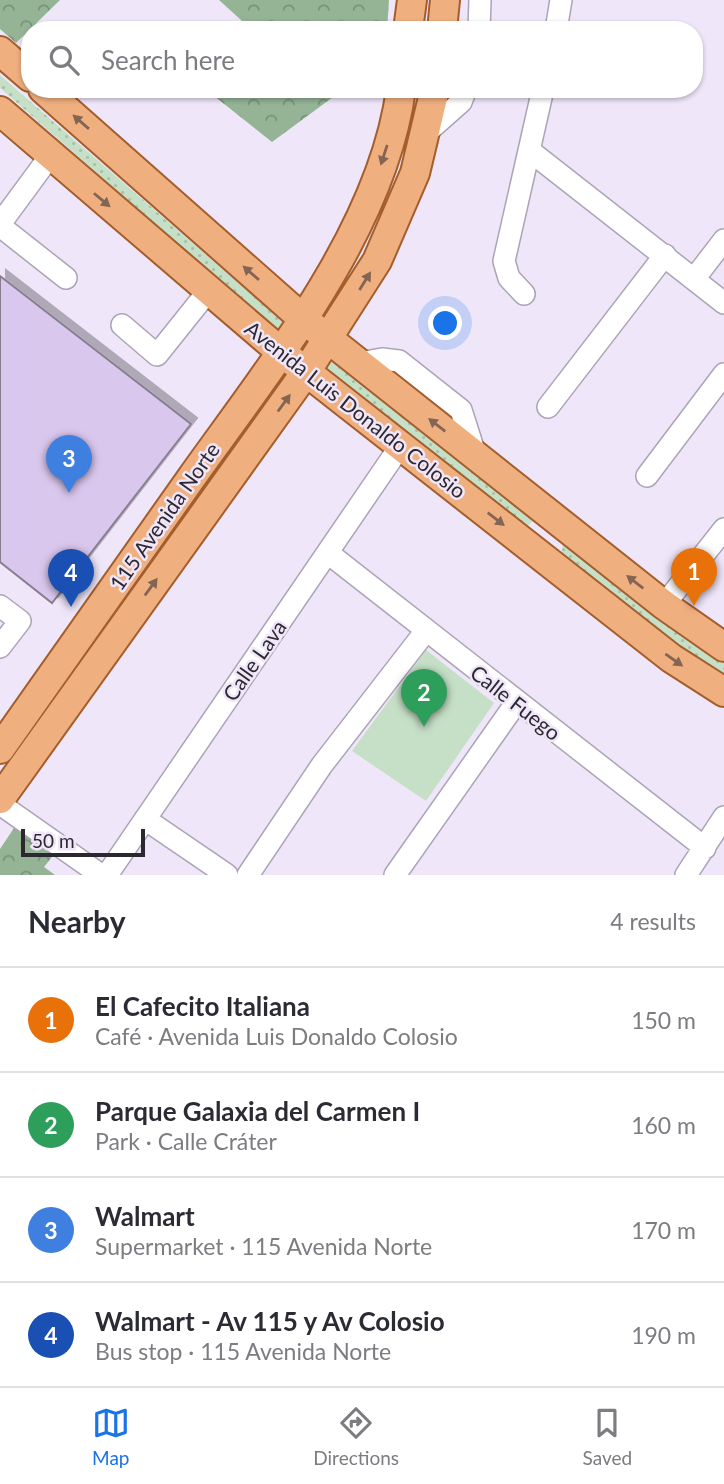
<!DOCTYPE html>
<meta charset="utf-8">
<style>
body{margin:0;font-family:Lato,sans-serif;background:#f7f7f7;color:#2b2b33}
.scale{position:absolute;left:21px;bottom:18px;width:124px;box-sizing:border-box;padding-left:7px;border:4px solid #2c282f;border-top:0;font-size:19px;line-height:24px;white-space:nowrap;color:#2c282f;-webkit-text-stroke:5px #efe6f9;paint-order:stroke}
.you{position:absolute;left:446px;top:324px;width:24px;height:24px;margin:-18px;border:5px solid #fff;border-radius:50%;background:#1a73e8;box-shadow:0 0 0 10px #1a73e833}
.badge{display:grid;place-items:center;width:46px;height:46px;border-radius:50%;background:#1a73e8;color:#fff;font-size:23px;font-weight:700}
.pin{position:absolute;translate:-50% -58px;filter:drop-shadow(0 2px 4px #0008)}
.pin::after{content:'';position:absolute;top:37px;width:24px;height:21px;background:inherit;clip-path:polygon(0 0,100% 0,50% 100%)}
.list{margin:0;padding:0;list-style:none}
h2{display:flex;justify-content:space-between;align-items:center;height:91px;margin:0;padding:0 28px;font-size:30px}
h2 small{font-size:23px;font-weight:400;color:#7c7c81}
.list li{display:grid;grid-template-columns:46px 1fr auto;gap:21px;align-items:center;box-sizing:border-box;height:105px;padding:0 28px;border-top:2px solid #e1e1e2}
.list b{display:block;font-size:26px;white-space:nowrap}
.list p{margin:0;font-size:23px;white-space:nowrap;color:#7c7c81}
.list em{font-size:23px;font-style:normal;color:#7c7c81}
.icon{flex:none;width:38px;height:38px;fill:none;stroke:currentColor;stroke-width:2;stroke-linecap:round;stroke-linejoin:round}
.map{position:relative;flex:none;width:724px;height:875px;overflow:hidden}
.search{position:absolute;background:#fff;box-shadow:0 2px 5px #0004;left:21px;right:21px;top:21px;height:77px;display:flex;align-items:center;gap:18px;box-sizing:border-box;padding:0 24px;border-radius:28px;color:#7c7c81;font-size:26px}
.sheet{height:511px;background:#fff}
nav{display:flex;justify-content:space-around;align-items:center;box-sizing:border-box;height:98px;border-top:2px solid #e1e1e2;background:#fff;font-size:19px;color:#7c7c81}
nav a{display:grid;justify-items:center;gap:4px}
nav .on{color:#1a73e8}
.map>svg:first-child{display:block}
.grass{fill:url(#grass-dots)}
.forest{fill:url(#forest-crowns)}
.park{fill:#c6e0c7}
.building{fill:#dac7ee;stroke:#877f90;stroke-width:2;filter:url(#shadow)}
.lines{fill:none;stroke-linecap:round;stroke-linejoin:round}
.minor-casing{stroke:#aca4b6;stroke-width:24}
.major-casing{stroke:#a45d2c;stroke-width:32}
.minor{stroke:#fff;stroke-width:21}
.major{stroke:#efaf7f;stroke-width:28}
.oneway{fill:#846553}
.labels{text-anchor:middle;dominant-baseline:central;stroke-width:5;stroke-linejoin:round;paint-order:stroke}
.street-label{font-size:21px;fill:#2c282f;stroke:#efe6f9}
</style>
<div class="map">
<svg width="724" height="875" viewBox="0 0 724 875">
<defs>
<pattern id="grass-dots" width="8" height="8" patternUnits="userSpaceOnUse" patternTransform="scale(1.75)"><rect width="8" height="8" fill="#c6e0c7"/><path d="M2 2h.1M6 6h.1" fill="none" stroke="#aac0ab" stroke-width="1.8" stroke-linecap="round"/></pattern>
<pattern id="forest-crowns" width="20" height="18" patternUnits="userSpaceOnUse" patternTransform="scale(1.75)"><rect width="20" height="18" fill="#94b495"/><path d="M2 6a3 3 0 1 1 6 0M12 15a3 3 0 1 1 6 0" fill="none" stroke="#79927a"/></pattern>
<filter id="shadow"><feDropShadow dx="6" dy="-6" stdDeviation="0" flood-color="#0004"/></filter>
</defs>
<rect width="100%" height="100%" fill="#efe6f9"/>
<path class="grass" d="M 0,75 L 275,315 L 287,327 L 281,334 L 0,88 Z
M 326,358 L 331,361 L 534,519 L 527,527 L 319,367 Z
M 280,375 L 283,377 L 0,781 L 0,775 Z
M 571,544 L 686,637 L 724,663 L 724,678 L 660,635 L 561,554 L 563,545 Z"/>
<path class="forest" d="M 0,0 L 60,0 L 16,43 L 0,29 Z
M 219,0 L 389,0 L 387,30 L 252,30 Z
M 212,89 L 344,89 L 272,142 L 209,92 Z
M 16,825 L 55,853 L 44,867 L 55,875 L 0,875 L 0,849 Z"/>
<path class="park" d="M 426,650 L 494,703 L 426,801 L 352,751 Z"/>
<path class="building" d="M 0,276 L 191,424 L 52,603 L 0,562 Z"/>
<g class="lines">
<g class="minor-casing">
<path id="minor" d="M 479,30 L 480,0
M 556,30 L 561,0
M 427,132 L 461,102 L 466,89
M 530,151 L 724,303
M 0,224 L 50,156
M 0,226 L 66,278
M 694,279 L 724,240
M 524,294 L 509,278 L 504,261 L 543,89
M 122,325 L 157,355 L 209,290
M 359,363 L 382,359 L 399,361 L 461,410 L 475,454
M 548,407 L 665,255
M 647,476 L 724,374
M 328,553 L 705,848
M 664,605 L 724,529
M 0,606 L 20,621 L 0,647
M 0,804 L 101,875
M 145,819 L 227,875
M 107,875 L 401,445
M 248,875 L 322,765 L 425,632
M 395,875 L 516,703
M 686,875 L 724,817"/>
</g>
<g class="major-casing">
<path id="major" d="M 408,30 L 412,0
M 442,30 L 445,0
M 0,51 L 30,77
M 43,89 L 302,318 L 664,605 L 724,647
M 0,111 L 281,352 L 671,658 L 724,692
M 0,749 C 64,658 128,567 192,477 C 271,366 383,228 401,89
M 0,799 L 306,372 L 377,261 L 415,173 L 435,89"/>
</g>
<use href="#minor" class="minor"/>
<use href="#major" class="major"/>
</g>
<defs><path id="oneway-solid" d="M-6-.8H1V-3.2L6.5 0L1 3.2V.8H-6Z" transform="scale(1.75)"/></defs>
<g class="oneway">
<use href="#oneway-solid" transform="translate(81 122) rotate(-139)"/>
<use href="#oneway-solid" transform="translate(384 155) rotate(108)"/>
<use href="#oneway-solid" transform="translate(102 200) rotate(40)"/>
<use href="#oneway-solid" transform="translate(251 273) rotate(-139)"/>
<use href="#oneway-solid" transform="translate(365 281) rotate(-58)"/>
<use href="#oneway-solid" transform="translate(284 403) rotate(-54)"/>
<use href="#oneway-solid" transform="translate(437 425) rotate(-142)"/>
<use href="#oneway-solid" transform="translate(496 519) rotate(38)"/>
<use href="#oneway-solid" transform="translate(635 582) rotate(-142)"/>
<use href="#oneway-solid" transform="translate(151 587) rotate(-54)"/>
<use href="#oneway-solid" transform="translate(674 660) rotate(35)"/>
</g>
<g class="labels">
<g class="street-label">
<text transform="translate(356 409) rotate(38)">Avenida Luis Donaldo Colosio</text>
<text transform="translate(164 516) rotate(-55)">115 Avenida Norte</text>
<text transform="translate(254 660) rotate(-55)">Calle Lava</text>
<text transform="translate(516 702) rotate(38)">Calle Fuego</text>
</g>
</g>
</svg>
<div class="scale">50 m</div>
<div class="you"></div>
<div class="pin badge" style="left:694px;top:606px;background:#e8710a">1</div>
<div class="pin badge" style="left:424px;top:727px;background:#2e9e5b">2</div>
<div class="pin badge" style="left:69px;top:493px;background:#3f7fe0">3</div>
<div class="pin badge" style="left:71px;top:607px;background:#1a4fb4">4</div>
<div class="search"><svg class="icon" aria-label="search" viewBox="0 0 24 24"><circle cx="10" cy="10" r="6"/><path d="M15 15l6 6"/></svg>Search here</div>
</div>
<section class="sheet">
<h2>Nearby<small>4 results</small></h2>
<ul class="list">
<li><span class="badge" style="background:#e8710a">1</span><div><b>El Cafecito Italiana</b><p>Café · Avenida Luis Donaldo Colosio</p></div><em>150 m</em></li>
<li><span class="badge" style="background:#2e9e5b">2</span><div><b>Parque Galaxia del Carmen I</b><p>Park · Calle Cráter</p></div><em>160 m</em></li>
<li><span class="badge" style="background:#3f7fe0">3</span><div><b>Walmart</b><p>Supermarket · 115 Avenida Norte</p></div><em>170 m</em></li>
<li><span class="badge" style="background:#1a4fb4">4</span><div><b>Walmart - Av 115 y Av Colosio</b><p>Bus stop · 115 Avenida Norte</p></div><em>190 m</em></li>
</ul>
</section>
<nav>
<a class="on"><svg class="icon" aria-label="map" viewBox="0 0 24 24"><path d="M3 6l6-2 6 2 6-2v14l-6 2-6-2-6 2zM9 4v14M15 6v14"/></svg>Map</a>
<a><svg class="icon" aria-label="directions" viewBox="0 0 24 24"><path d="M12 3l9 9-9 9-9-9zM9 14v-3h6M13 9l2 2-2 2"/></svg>Directions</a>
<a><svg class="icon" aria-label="saved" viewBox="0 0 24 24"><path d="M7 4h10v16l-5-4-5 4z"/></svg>Saved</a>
</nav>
